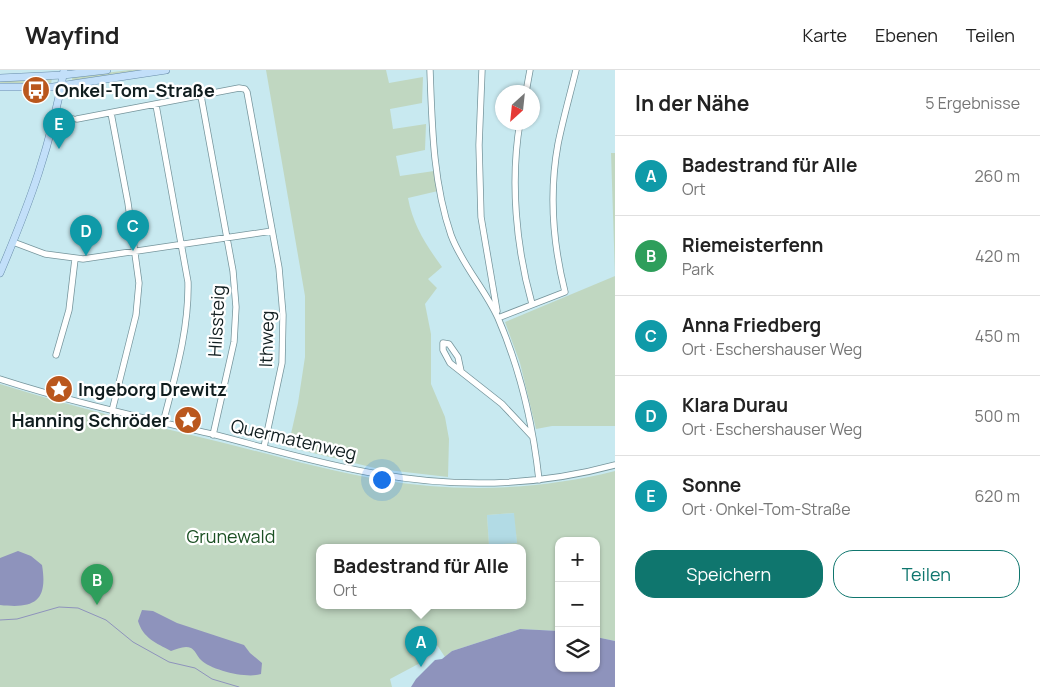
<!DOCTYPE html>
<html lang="de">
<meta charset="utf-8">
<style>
body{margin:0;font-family:Manrope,sans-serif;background:#f6f6f6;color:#222}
.controls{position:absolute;right:15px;bottom:15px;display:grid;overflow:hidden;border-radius:10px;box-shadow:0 1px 4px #0004}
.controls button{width:45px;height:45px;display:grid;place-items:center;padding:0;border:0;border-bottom:1px solid #e0e0e0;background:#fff;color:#222;font:25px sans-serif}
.compass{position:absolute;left:495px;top:15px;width:45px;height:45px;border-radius:50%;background:#fff;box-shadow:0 1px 4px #0004;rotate:207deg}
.you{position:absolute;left:381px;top:409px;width:18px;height:18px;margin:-12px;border:4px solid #fff;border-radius:50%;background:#1a73e8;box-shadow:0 0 0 8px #1a73e833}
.badge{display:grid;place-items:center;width:32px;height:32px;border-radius:50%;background:#0f766e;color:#fff;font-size:16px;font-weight:700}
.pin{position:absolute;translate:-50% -41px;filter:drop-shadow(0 1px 2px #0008)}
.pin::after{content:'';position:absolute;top:26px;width:18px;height:15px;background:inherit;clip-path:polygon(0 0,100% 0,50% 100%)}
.popup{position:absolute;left:316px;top:474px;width:210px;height:65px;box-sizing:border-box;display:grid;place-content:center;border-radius:10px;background:#fff;filter:drop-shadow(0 1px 4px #0005);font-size:16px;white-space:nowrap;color:#767676}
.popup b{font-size:19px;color:#222}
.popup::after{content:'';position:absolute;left:50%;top:100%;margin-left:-10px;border:10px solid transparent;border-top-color:#fff}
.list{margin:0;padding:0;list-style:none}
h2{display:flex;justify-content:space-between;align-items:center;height:65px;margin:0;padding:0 20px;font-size:21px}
h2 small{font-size:16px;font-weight:400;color:#767676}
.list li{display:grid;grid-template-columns:32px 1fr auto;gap:15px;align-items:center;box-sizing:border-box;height:80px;padding:0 20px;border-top:1px solid #e0e0e0}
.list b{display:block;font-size:19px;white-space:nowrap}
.list p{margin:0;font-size:16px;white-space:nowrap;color:#767676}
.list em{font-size:16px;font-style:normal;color:#767676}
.actions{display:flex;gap:10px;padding:15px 20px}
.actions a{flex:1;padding:11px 0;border:1px solid #0f766e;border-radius:20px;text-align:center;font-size:18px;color:#0f766e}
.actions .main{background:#0f766e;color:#fff}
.icon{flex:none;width:28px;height:28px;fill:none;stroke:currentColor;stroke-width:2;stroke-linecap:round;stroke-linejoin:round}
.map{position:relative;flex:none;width:615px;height:617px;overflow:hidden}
header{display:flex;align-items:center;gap:30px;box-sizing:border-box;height:70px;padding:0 25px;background:#fff;border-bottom:1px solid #e0e0e0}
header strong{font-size:24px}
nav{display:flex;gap:28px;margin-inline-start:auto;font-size:18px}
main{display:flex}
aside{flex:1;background:#fff}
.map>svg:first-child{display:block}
.built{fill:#b2dbe5}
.green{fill:#c0d7c1;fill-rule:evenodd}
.water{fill:#8e93bc}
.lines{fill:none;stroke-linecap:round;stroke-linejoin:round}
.stream{stroke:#8e93bc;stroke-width:1}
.minor-casing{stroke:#76959c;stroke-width:7}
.major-casing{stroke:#698daa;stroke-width:8}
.minor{stroke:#fff;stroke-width:5.5}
.major{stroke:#c2dff9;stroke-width:7}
.labels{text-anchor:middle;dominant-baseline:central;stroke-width:4.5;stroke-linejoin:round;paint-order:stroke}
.poi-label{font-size:18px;font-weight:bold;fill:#101d1f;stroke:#fff;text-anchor:start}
.street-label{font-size:18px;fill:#101d1f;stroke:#fff}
.park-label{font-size:18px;fill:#1c5024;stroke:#fff}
</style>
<header>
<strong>Wayfind</strong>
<nav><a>Karte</a><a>Ebenen</a><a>Teilen</a></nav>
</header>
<main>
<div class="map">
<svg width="615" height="617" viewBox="0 0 615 617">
<rect width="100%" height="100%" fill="#c8e9f0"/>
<path class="built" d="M 515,443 L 517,473 L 489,475 L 487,445 Z"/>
<path class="green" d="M 130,0 L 151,0 L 72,12 L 72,7 Z
M 266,0 L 386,0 L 389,13 L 423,7 L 422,33 L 390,39 L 393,59 L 426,54 L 425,80 L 396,86 L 400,106 L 434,101 L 438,121 L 408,128 C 413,155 426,175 442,197 L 428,209 L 437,218 L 425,234 L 431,264 L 431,314 L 445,347 L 449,369 L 448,407 L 379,399 L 288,377 L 298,333 L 305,287 L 305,226 Z
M 52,8 L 51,14 L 0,13 L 0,10 Z
M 611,83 L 615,83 L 615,356 L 552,356 L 536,359 L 520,293 L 505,252 L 615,206 Z
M 0,314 C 72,337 146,354 220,372 C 273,385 327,401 382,410 C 460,423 539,420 615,401 L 615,571 L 596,567 L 596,471 L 559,471 L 559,561 L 520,559 L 452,581 L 445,587 L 437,575 L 422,592 L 390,609 L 392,617 L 0,617 ZM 514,443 L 517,473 L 489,475 L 487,445 ZM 320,478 L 522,478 L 522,536 L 320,536 Z"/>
<path class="water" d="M 18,481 L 31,486 L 42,495 C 48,531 35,539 0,535 L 0,488 Z
M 142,540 L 153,541 L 177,553 L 244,575 L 250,583 L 262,593 L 261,604 C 247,609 211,600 201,590 C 197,586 195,580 191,578 C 185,575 177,579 171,581 C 156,573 143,568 138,551 Z
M 520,559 L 559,561 L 559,598 L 596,598 L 596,567 L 615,571 L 615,617 L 411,617 L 416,609 L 435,590 L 442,589 L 452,581 Z"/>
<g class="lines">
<path class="stream" d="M 0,550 L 17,549 L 59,537 L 78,538 L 106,550 L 133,572 L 169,592 L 195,598 L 212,609 L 239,617"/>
<g class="minor-casing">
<path id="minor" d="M 430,0 C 432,55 433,113 451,165 C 462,195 485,219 498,248 C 520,299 533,355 539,410
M 482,0 L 479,75 L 481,147 L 497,241
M 526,22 L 530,0
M 201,26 L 233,201 L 236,237 L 234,272 L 213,365
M 156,35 L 188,212 C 189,260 175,306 163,353
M 111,43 L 128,133 L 139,213 L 136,245 L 112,341
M 55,49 L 63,51 L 73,49
M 77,49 L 239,18 L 245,19 L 247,22 L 279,198 L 283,245 L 282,293 L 264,377
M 520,52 C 510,111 516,177 532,234
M 13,172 L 45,184 L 83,189 L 272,161
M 498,248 L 565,222 C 553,174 549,123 558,74 C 563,49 570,25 576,0
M 56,285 L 69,240 L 75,189
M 461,301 L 458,287 L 449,274 L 443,273 L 443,280 L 450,293 L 502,334 L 532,366
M 0,309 C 71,332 144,348 216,365 C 270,379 324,395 378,404 C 457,418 538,416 615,395"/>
</g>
<g class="major-casing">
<path id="major" d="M 0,8 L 63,5 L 107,0
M 0,17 L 53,17 L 166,0
M 0,203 C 30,132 51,76 64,0"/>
</g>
<use href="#minor" class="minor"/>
<use href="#major" class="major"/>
</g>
<defs>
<g id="bus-disc" transform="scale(1.4375)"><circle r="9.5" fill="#ba571d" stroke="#fff"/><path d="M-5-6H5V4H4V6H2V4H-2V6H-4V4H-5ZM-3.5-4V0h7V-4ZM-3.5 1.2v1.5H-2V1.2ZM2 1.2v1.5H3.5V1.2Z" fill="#fff"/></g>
<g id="sight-disc" transform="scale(1.4375)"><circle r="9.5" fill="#ba571d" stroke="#fff"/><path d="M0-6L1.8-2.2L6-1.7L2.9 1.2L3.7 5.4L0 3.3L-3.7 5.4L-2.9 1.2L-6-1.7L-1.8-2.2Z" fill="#fff"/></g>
</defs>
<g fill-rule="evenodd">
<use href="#bus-disc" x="36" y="20"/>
<use href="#sight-disc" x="59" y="319"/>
<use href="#sight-disc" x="188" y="350"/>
</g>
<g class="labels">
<g class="poi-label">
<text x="55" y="20">Onkel-Tom-Straße</text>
<text x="78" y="319">Ingeborg Drewitz</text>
<text x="169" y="350" text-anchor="end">Hanning Schröder</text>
</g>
<g class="street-label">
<text transform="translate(216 251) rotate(-87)">Hilssteig</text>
<text transform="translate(266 269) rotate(-88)">Ithweg</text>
<text transform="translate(294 369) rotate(13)">Quermatenweg</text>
</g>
<g class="park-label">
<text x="231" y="466">Grunewald</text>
</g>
</g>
</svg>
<div class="controls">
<button>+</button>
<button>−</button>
<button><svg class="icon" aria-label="layers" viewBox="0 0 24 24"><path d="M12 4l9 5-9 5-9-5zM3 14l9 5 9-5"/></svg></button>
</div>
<svg class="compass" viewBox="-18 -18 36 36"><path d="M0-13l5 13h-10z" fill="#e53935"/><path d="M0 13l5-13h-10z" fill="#767676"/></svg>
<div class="you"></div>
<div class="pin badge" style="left:421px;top:597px;background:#0f9aa8">A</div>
<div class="popup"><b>Badestrand für Alle</b>Ort</div>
<div class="pin badge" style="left:97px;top:535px;background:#2e9e5b">B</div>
<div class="pin badge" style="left:133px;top:181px;background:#0f9aa8">C</div>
<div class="pin badge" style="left:86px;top:186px;background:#0f9aa8">D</div>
<div class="pin badge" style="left:59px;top:79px;background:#0f9aa8">E</div>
</div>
<aside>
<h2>In der Nähe<small>5 Ergebnisse</small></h2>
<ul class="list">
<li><span class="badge" style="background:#0f9aa8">A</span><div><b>Badestrand für Alle</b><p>Ort</p></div><em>260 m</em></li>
<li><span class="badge" style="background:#2e9e5b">B</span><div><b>Riemeisterfenn</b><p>Park</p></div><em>420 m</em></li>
<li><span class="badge" style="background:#0f9aa8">C</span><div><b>Anna Friedberg</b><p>Ort · Eschershauser Weg</p></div><em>450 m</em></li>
<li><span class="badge" style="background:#0f9aa8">D</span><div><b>Klara Durau</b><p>Ort · Eschershauser Weg</p></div><em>500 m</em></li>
<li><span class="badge" style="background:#0f9aa8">E</span><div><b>Sonne</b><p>Ort · Onkel-Tom-Straße</p></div><em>620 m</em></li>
</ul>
<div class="actions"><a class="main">Speichern</a><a>Teilen</a></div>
</aside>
</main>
